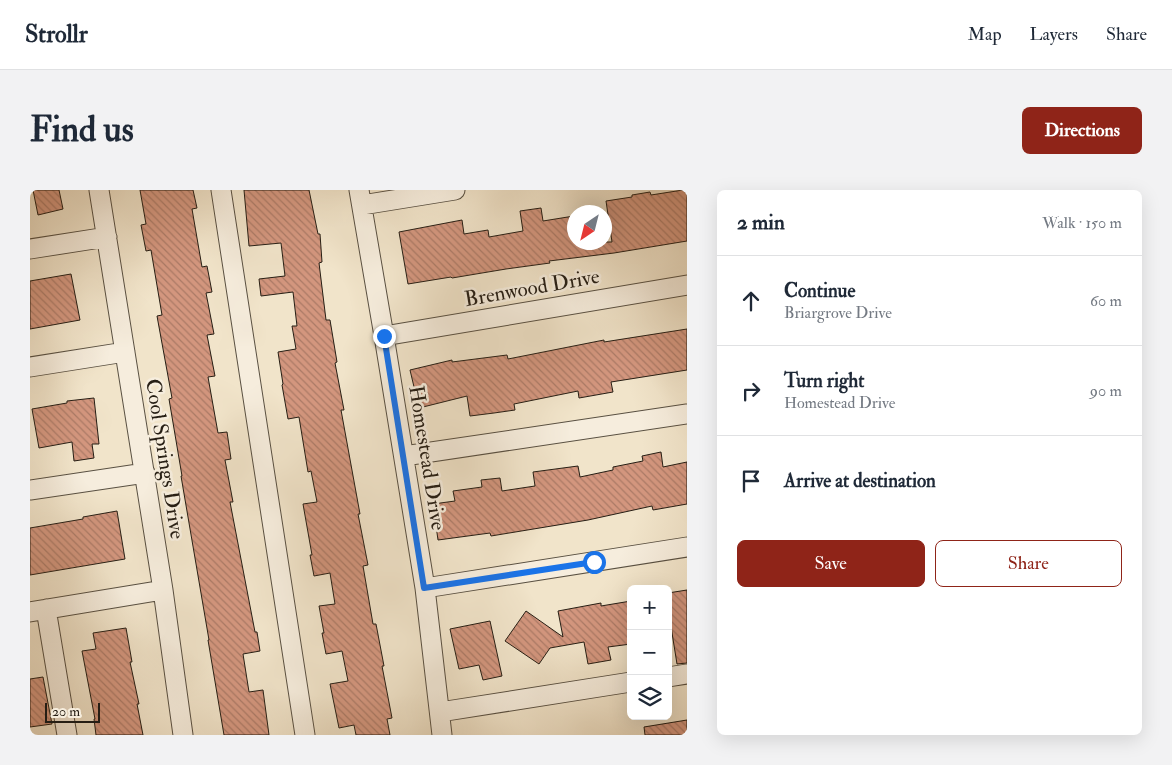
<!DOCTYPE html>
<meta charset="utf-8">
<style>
body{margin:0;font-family:"IM FELL Double Pica",serif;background:#f2f2f3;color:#1f2937}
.controls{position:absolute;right:15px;bottom:15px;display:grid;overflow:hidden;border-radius:8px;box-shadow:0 5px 20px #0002}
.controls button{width:45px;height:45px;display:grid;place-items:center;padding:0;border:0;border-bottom:1px solid #e0e1e3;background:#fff;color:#1f2937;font:25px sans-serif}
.compass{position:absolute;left:537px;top:15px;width:45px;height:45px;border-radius:50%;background:#fff;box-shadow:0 5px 20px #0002;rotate:215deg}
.scale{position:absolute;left:15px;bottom:12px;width:55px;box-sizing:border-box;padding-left:5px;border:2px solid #261e14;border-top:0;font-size:14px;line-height:18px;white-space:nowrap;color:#261e14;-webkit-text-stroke:4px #f6eddd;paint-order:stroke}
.stop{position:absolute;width:15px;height:15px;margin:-11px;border:4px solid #1a73e8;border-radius:50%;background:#fff}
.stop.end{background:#1a73e8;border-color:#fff;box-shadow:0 1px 5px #0008}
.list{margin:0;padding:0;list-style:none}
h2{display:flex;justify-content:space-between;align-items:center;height:65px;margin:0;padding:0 20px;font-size:21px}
h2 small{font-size:16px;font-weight:400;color:#747a83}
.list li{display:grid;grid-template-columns:32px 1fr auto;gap:15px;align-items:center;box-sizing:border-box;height:90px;padding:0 20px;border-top:1px solid #e0e1e3}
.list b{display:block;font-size:19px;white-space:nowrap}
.list p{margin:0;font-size:16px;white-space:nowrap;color:#747a83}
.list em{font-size:16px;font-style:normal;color:#747a83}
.actions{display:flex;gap:10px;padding:15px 20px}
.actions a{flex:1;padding:11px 0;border:1px solid #8f2418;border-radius:8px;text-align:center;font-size:18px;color:#8f2418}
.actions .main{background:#8f2418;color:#fff}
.icon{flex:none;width:28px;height:28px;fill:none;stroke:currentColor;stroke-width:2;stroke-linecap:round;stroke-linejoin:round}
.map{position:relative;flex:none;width:657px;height:545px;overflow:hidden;border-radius:8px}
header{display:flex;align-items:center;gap:30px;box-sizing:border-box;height:70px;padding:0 25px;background:#fff;border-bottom:1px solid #e0e1e3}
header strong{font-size:24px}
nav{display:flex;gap:28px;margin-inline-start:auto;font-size:18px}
.intro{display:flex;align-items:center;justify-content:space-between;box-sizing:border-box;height:120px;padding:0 30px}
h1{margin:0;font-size:35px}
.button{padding:12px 22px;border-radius:8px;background:#8f2418;color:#fff;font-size:18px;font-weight:700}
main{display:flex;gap:30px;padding:0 30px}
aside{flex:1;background:#fff;border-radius:8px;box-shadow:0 5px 20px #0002}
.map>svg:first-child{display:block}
.building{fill:url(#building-back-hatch);stroke:#261e14}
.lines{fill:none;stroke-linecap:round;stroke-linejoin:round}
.minor-casing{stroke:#595042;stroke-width:21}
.minor{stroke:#f6eddd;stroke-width:19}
.route{stroke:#1a73e8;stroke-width:6}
.labels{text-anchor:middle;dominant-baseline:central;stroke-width:5;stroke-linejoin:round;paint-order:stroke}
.street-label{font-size:21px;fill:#261e14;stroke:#f6eddd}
</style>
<header>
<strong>Strollr</strong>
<nav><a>Map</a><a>Layers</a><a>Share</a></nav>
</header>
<div class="intro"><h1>Find us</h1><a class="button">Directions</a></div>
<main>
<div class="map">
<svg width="657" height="545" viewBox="0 0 657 545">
<defs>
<pattern id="building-back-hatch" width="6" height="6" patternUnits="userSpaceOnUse" patternTransform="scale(1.25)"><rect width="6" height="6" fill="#d3967e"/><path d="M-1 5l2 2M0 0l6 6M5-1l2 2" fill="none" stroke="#ab7a66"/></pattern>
</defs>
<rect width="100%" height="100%" fill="#f1e4ca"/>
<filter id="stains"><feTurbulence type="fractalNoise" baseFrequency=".004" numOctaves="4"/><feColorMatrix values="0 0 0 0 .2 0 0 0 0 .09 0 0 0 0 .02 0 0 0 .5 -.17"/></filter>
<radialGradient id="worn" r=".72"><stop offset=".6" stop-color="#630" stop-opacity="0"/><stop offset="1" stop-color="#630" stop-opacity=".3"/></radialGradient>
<path class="building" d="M 3,0 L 29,0 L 33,19 L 8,25 Z
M 110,0 L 163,0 L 167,18 L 162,19 L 172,77 L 177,76 L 182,102 L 176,103 L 184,144 L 177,145 L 185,186 L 178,187 L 188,243 L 197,242 L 201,269 L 195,270 L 203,312 L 200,312 L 225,442 L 227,442 L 230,461 L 213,464 L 219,502 L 233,500 L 239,545 L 194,545 L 178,450 L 179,450 L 151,286 L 152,286 L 139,209 L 142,208 L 127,126 L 132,125 L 121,60 L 116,61 L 111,35 L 116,34 Z
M 214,0 L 279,0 L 288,44 L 290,44 L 292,72 L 289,73 L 296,130 L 300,130 L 307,172 L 305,173 L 314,220 L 311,220 L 330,324 L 328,324 L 338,375 L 333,376 L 343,434 L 346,434 L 354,476 L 352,476 L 362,528 L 357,529 L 360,545 L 326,545 L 324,535 L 309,538 L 300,494 L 318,491 L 312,461 L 296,464 L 292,443 L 294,443 L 289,416 L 305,414 L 300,383 L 284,386 L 280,365 L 282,365 L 273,314 L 287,312 L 281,281 L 278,282 L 269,227 L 258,229 L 252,195 L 253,194 L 248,162 L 266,159 L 262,136 L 267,136 L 263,102 L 231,106 L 229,89 L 255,86 L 251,53 L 219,56 Z
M 653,0 L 657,0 L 657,51 L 584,63 L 519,71 L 520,73 L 476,79 L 422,88 L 421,87 L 378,94 L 369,42 L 432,30 L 434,44 L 458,40 L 459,47 L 493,41 L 490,21 L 511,18 L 513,31 L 544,26 L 544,52 L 582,52 L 576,11 L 602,7 L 602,5 L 620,2 L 621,5 Z
M 41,84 L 50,130 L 0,139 L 0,91 Z
M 657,139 L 657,180 L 581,192 L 583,202 L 549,208 L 548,201 L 484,214 L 485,220 L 464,223 L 440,226 L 437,206 L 389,218 L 380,180 L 422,170 L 422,172 L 477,165 L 478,169 L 574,150 L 574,152 Z
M 64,208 L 69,254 L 62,254 L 64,268 L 44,271 L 42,252 L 9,258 L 2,219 L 37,213 L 37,211 Z
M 631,262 L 633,277 L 657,272 L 657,314 L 623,320 L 622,316 L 558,330 L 461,346 L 460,343 L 408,350 L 403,314 L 425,311 L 423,301 L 452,297 L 451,290 L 470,288 L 472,301 L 505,296 L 503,282 L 548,276 L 550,287 L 583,280 L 583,277 L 613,271 L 612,266 Z
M 87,321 L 95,369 L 0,385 L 0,338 L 53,329 L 53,327 Z
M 657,400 L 657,473 L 647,474 L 638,418 L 638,403 Z
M 601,411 L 601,454 L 578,457 L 581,470 L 558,474 L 554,452 L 520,458 L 509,474 L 475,451 L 496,421 L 533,447 L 528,421 L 571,413 L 571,416 Z
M 460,431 L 472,486 L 453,490 L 449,475 L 429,479 L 420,439 Z
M 96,438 L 102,472 L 100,472 L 109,514 L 107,514 L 113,545 L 66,545 L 64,529 L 65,529 L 52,461 L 66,459 L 63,443 Z
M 13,487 L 22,534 L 0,537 L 0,489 Z
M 657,530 L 657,545 L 615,545 L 614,537 Z"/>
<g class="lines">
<g class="minor-casing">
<path id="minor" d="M 69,0 L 133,400 L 153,545
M 191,0 L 275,545
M 329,0 L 354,146 L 395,398 L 412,545
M 332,15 L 425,0
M 0,59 L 77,47
M 354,146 L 657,95
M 0,177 L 95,162
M 374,266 L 657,224
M 0,300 L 115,283
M 395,398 L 657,357
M 16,419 L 37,545
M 0,422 L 133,400
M 638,487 L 657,484
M 410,522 L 601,492"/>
</g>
<use href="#minor" class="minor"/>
</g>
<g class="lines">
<path class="route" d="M 354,146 L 394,398 L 564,372"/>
</g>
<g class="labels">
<g class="street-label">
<text transform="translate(502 98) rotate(-10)">Brenwood Drive</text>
<text transform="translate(397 268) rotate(81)">Homestead Drive</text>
<text transform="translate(135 269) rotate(81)">Cool Springs Drive</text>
</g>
</g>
<rect width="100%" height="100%" filter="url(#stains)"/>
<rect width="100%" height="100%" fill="url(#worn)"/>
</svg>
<div class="controls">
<button>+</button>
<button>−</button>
<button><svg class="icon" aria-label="layers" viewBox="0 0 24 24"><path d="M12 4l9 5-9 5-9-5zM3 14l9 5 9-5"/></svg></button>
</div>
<svg class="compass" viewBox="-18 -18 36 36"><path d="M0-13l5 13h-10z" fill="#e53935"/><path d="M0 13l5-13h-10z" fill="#747a83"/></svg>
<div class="scale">20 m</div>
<div class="stop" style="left:564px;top:372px"></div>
<div class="stop end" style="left:354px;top:146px"></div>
</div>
<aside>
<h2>2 min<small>Walk · 150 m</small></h2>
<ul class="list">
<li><svg class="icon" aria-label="ahead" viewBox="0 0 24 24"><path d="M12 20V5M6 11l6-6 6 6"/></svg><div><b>Continue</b><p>Briargrove Drive</p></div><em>60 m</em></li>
<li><svg class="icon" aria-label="right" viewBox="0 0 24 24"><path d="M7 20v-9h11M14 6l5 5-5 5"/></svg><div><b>Turn right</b><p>Homestead Drive</p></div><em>90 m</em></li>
<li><svg class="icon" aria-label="arrive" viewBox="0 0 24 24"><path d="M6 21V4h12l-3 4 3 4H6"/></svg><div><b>Arrive at destination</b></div></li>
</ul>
<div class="actions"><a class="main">Save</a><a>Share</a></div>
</aside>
</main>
